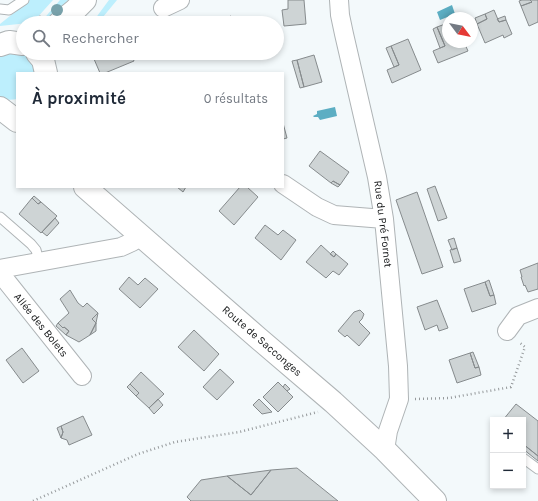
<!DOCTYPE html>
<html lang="fr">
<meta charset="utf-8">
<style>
body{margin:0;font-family:Karla,sans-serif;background:#f2f2f3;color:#1f2937}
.controls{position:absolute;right:12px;bottom:12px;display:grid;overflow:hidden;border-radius:0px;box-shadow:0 2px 6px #0003}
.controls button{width:36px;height:36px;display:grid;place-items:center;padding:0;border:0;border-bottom:1px solid #e0e1e3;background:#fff;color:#1f2937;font:20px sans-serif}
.compass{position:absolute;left:442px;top:12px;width:36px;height:36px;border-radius:50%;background:#fff;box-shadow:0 2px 6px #0003;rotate:122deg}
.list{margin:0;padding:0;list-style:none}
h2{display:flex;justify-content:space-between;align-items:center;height:52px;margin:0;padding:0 16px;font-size:17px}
h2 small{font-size:13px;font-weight:400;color:#747a83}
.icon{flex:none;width:22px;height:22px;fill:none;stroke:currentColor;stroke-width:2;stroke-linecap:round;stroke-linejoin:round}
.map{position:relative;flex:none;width:538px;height:501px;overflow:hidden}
.search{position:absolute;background:#fff;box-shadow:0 2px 6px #0003;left:16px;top:16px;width:268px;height:44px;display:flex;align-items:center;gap:10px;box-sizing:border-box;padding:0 14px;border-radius:22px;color:#747a83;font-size:15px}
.panel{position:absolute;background:#fff;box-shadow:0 2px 6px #0003;left:16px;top:72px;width:268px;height:116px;border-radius:0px}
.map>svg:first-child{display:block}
.green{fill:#bdeffd}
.water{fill:#5caec3}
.building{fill:#ced4d5;stroke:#868b8d}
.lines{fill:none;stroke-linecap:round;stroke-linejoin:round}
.service-casing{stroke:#afb4b6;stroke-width:11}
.minor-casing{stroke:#afb4b6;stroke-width:20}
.tertiary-casing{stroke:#afb4b6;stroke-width:24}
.path{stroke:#969a9c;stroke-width:2.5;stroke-dasharray:1 3;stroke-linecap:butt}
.service{stroke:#fff;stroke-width:9}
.minor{stroke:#fff;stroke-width:18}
.tertiary{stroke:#fff;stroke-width:22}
.tree{fill:#79a2ab}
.labels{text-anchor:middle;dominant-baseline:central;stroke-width:3.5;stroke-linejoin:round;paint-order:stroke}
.street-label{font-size:11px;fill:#121415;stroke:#fff}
</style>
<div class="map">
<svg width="538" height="501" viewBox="0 0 538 501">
<rect width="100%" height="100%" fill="#f3f9fb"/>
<path class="green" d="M 30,0 L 53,0 L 35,20 L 28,23 L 0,26 L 0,24 Z
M 60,0 L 68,0 L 52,18 L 45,23 L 41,22 Z
M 109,0 L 117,0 L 98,23 L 92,23 Z
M 0,53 C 6,53 14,51 20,53 C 29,55 33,65 35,73 L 17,73 L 17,99 C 11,100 6,100 0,98 Z"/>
<path class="water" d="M 452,5 L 455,14 L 440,20 L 437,12 Z
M 335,107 L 337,116 L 320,120 L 318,117 L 314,117 L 313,116 L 317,114 L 317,111 Z"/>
<path class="building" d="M 288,0 L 304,0 L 306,24 L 284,26 L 282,10 L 288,9 Z
M 522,0 L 530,0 L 532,2 L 521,6 L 519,1 Z
M 530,0 L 538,0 L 538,22 L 529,26 L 521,6 L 532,2 Z
M 494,10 L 499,22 L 506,20 L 512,34 L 504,38 L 503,35 L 485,43 L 477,24 L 487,19 L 485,14 Z
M 485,14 L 487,19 L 477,24 L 475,18 Z
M 231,16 L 233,23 L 212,23 Z
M 505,16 L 506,20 L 499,22 L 497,19 Z
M 206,20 L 207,23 L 196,23 Z
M 448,23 L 448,42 L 464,42 L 468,51 L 438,63 L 433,51 L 445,46 L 437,27 Z
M 437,27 L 445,46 L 440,48 L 433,29 Z
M 408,39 L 421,70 L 392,83 L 387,70 L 399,65 L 391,46 Z
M 391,46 L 399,65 L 394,67 L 386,48 Z
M 102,53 L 104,53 L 104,54 L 94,59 L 93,57 Z
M 104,53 L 131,53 L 134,61 L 105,73 L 100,73 L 94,59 L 104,54 Z
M 314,55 L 322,82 L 304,87 L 297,60 Z
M 297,60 L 304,87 L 300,88 L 292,61 Z
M 283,123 L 287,138 L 283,139 Z
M 320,151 L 349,172 L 340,185 L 333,181 L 331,183 L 309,166 Z
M 333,181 L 340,185 L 338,187 L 331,183 Z
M 435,186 L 447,218 L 438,221 L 427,189 Z
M 177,187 L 186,187 L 183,192 Z
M 240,187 L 247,187 L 258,197 L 234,225 L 219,211 Z
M 417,192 L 443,267 L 422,274 L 396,200 Z
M 34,196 L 41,202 L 38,204 L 32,198 Z
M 32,198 L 38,204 L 41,202 L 57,216 L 41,233 L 19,214 Z
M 55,218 L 59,223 L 47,236 L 42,232 Z
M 265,225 L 278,235 L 283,230 L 296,240 L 281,260 L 255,238 Z
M 454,238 L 457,248 L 452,250 L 448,240 Z
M 321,245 L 334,257 L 336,254 L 348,264 L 339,275 L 333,271 L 326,278 L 306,262 Z
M 457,248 L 461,261 L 454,263 L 450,250 Z
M 333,251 L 336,254 L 334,257 L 330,254 Z
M 538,263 L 538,289 L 528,292 L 525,285 L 524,286 L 521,277 L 522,277 L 520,270 Z
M 129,277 L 138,285 L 145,278 L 158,289 L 140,308 L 119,289 Z
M 489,280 L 494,295 L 490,296 L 485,282 Z
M 485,282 L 490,296 L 494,295 L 496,304 L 472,312 L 464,289 Z
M 70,290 L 78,303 L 83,307 L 87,303 L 98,313 L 92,319 L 96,323 L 90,335 L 79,342 L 66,335 L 69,331 L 64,327 L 63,328 L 58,323 L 69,313 L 60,299 Z
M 437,300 L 448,328 L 439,331 L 437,325 L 425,330 L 417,307 Z
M 360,310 L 364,314 L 362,319 L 359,322 L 370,333 L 359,346 L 347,335 L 345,337 L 338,331 L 354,312 Z
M 98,313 L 96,323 L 92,319 Z
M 58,323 L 63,328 L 64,327 L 69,331 L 66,335 L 56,326 Z
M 96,323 L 96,331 L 90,335 Z
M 194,330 L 219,354 L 204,371 L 178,347 Z
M 22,348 L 39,371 L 23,383 L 6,360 Z
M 473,352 L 479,367 L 475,368 L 470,353 Z
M 470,353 L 475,368 L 479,367 L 481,375 L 457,383 L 449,360 Z
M 220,369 L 234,382 L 217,400 L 203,387 Z
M 141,372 L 164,394 L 149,408 L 136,396 L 139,393 L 130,384 Z
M 278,382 L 293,397 L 278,412 L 263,397 Z
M 130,384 L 139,393 L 136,396 L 127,387 Z
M 285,384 L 290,389 L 287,391 L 283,387 Z
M 158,399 L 163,405 L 154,414 L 149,408 Z
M 259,399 L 272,412 L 262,414 L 253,405 Z
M 516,404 L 538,421 L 538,456 L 523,444 L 523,420 L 503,420 Z
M 83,416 L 92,435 L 69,445 L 67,440 L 61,438 L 63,432 L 61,426 Z
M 61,426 L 63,432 L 61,438 L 57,428 Z
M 523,444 L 538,456 L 538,461 L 523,449 Z
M 297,468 L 338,501 L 191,501 L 187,497 L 201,480 L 227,476 L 251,495 L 271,470 Z
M 271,470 L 251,495 L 227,476 Z"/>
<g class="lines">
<g class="service-casing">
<path id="service" d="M 0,9 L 9,10 L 24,0
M 0,217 L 31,244 L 36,250 L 39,261
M 523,458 L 538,469"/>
</g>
<g class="minor-casing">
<path id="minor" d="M 339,0 L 340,15 L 344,34 L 377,177 L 384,219 L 398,366 L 399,399 L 388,431 L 385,450
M 163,8 L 180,0
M 283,184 L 317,207 L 334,215 L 384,219
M 0,269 L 121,247 L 132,242 L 142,236
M 0,273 L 82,376
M 507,331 L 518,316 L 538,308"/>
</g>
<g class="tertiary-casing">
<path id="tertiary" d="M 59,23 L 75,10 L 85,0
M 0,45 L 9,42 L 23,44
M 37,53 L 43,60 L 46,73
M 0,108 L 17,121
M 85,187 L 258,338 L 333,402 L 385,450 L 435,501"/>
</g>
<path class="path" d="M 35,23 L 41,16
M 415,399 L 449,398 L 511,387 L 525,347 L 519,342
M 33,501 L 138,454 L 175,442 L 239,432 L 318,412"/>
<use href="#service" class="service"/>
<use href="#minor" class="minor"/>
<use href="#tertiary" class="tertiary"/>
</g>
<circle class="tree" cx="57" cy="10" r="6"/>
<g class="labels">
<g class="street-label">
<text transform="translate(383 224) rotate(83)">Rue du Pré Fornet</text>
<text transform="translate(41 325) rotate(51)">Allée des Bolets</text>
<text transform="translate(262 341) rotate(41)">Route de Sacconges</text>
</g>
</g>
</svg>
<div class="controls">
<button>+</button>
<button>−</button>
</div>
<svg class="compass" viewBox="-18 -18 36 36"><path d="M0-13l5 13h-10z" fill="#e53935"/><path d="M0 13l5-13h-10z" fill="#747a83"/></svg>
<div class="search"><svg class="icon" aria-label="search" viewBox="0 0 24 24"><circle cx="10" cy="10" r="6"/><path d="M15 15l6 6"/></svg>Rechercher</div>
<section class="panel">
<h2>À proximité<small>0 résultats</small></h2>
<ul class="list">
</ul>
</section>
</div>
